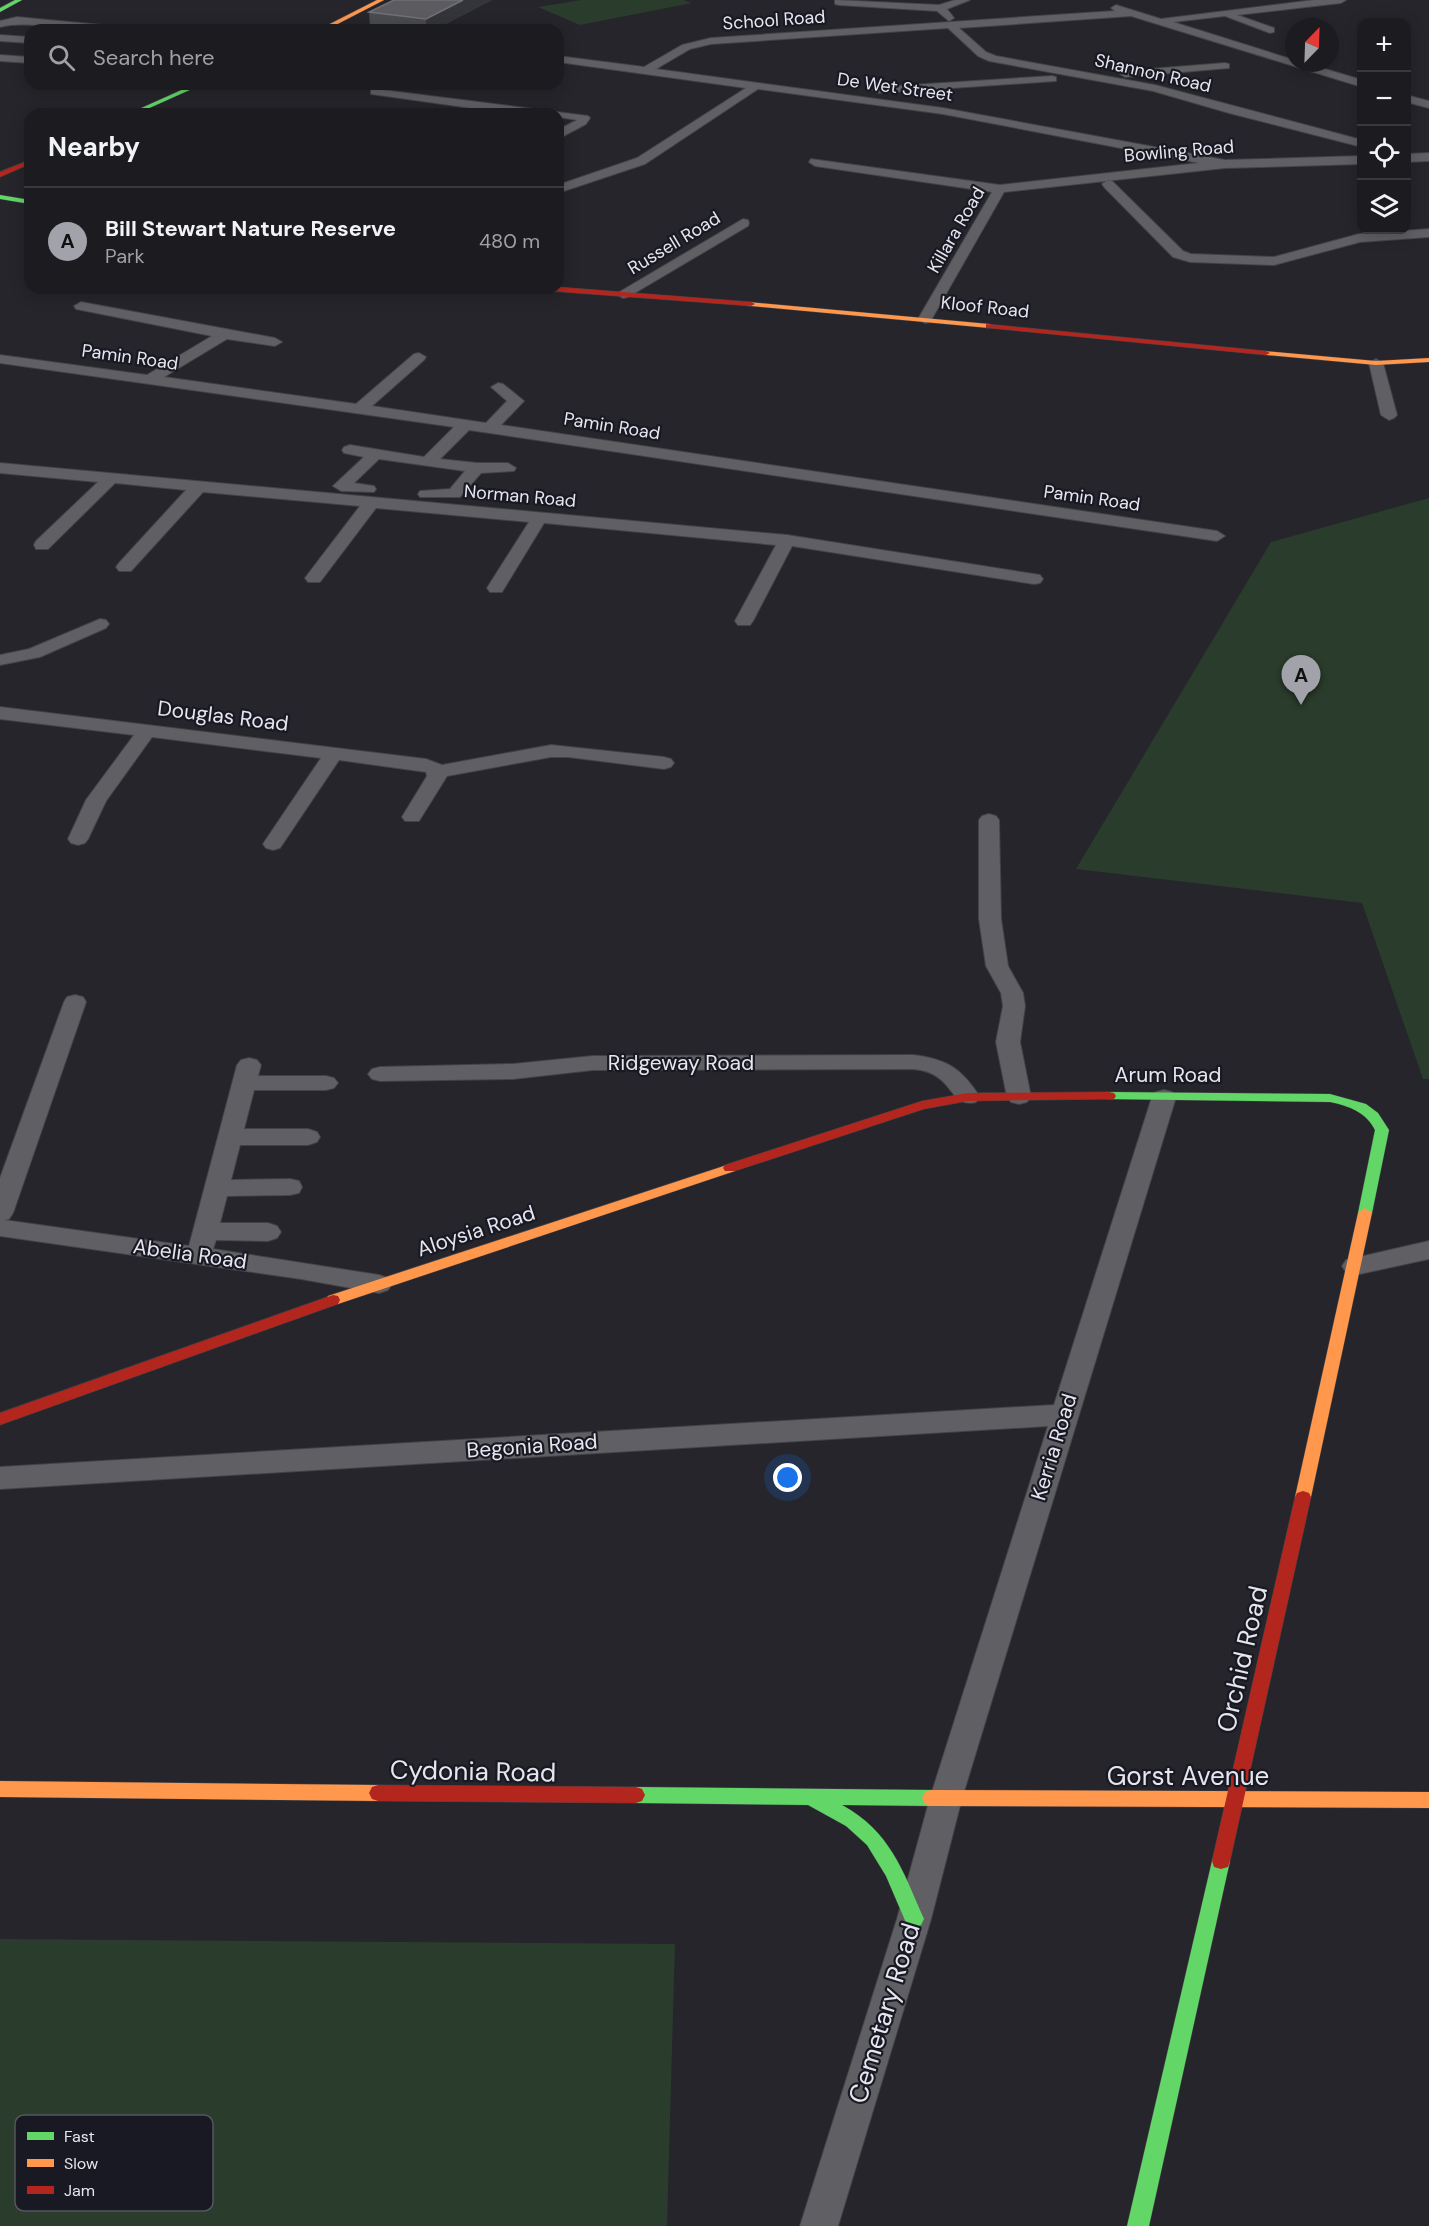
<!DOCTYPE html>
<meta charset="utf-8">
<style>
body{margin:0;font-family:"DM Sans",sans-serif;background:#252529;color:#f1f3f6}
.controls{position:absolute;right:18px;top:18px;display:grid;overflow:hidden;border-radius:12px;box-shadow:0 3px 15px #0003}
.controls button{width:54px;height:54px;display:grid;place-items:center;padding:0;border:0;border-bottom:2px solid #3a3a3e;background:#1c1c20;color:#f1f3f6;font:30px sans-serif}
.compass{position:absolute;left:1285px;top:18px;width:54px;height:54px;border-radius:50%;background:#1c1c20;box-shadow:0 3px 15px #0003;rotate:23deg}
.you{position:absolute;left:788px;top:1478px;width:21px;height:21px;margin:-15px;border:4px solid #fff;border-radius:50%;background:#1a73e8;box-shadow:0 0 0 9px #1a73e833}
.badge{display:grid;place-items:center;width:39px;height:39px;border-radius:50%;background:#a2a2aa;color:#111;font-size:20px;font-weight:700}
.pin{position:absolute;translate:-50% -50px;filter:drop-shadow(0 2px 3px #0008)}
.pin::after{content:'';position:absolute;top:32px;width:21px;height:18px;background:inherit;clip-path:polygon(0 0,100% 0,50% 100%)}
.list{margin:0;padding:0;list-style:none}
h2{display:flex;justify-content:space-between;align-items:center;height:78px;margin:0;padding:0 24px;font-size:26px}
h2 small{font-size:20px;font-weight:400;color:#a0a1a5}
.list li{display:grid;grid-template-columns:39px 1fr auto;gap:18px;align-items:center;box-sizing:border-box;height:108px;padding:0 24px;border-top:2px solid #3a3a3e}
.list b{display:block;font-size:22px;white-space:nowrap}
.list p{margin:0;font-size:20px;white-space:nowrap;color:#a0a1a5}
.list em{font-size:20px;font-style:normal;color:#a0a1a5}
.icon{flex:none;width:33px;height:33px;fill:none;stroke:currentColor;stroke-width:2;stroke-linecap:round;stroke-linejoin:round}
.map{position:relative;flex:none;width:1429px;height:2226px;overflow:hidden}
.search{position:absolute;background:#1c1c20;box-shadow:0 3px 15px #0003;left:24px;top:24px;width:540px;height:66px;display:flex;align-items:center;gap:15px;box-sizing:border-box;padding:0 21px;border-radius:18px;color:#a0a1a5;font-size:22px}
.panel{position:absolute;background:#1c1c20;box-shadow:0 3px 15px #0003;left:24px;top:108px;width:540px;height:186px;border-radius:18px}
.map>svg:first-child{display:block}
.green{fill:#2a3c2b}
.lines{fill:none;stroke-linecap:round;stroke-linejoin:round}
.street-casing{stroke:#424248;stroke-width:2}
.fast-casing{stroke:#424248;stroke-width:1}
.slow-casing{stroke:#424248;stroke-width:1}
.jam-casing{stroke:#424248;stroke-width:1}
.street{fill:#606064;fill-rule:evenodd}
.fast{fill:#63d668;fill-rule:evenodd}
.slow{fill:#ff974d;fill-rule:evenodd}
.jam{fill:#b3261e;fill-rule:evenodd}
.wall{fill:#4a4b4f}
.shaded-wall{fill:#343539}
.building{fill:#5b5b60;stroke:#707176;stroke-width:1.5}
.labels{text-anchor:middle;dominant-baseline:central;stroke-width:4.5;stroke-linejoin:round;paint-order:stroke}
.far-street-label{font-size:18px;fill:#e6e6ee;stroke:#191924}
.street-label{font-size:21px;fill:#e6e6ee;stroke:#191924}
.near-street-label{font-size:26px;fill:#e6e6ee;stroke:#191924}
.key{fill:#191924;stroke:#565661;stroke-width:1.5}
.key-label{font-size:16px;fill:#e6e6ee}
</style>
<div class="map">
<svg width="1429" height="2226" viewBox="0 0 1429 2226">
<rect width="100%" height="100%" fill="#25252b"/>
<path class="green" d="M 581,0 L 683,0 L 692,3 L 580,25 L 538,7 Z
M 1429,498 L 1429,1079 L 1423,1079 L 1362,903 L 1076,869 L 1271,542 Z
M 0,1939 L 675,1944 L 667,2226 L 0,2226 Z"/>
<g class="lines">
<g class="street-casing">
<path id="street" d="M 835,0 L 939,5 L 955,0 L 970,0 L 947,9 L 954,18 L 949,21 L 937,11 L 839,5 L 835,4 Z
M 1314,0 L 1346,0 L 1341,3 L 1237,15 L 1274,28 L 1274,32 L 1270,33 L 1225,16 L 1173,22 L 1294,60 L 1294,63 L 1305,63 L 1362,80 L 1362,87 L 1131,16 L 959,28 L 986,52 L 996,56 L 1155,85 L 1362,140 L 1362,147 L 1229,113 L 1153,91 L 989,61 L 978,56 L 948,28 L 711,44 L 690,49 L 656,69 L 943,108 L 1225,160 L 1362,156 L 1362,164 L 1225,168 L 1004,192 L 930,322 L 925,323 L 918,319 L 992,192 L 815,166 L 809,162 L 811,159 L 1000,185 L 1199,163 L 943,114 L 758,89 L 645,164 L 558,193 L 558,185 L 637,158 L 746,88 L 558,62 L 558,56 L 644,67 L 682,45 L 711,38 L 1115,11 L 1111,8 L 1116,5 L 1161,19 Z
M 17,17 L 112,26 L 117,29 C 80,38 38,18 0,27 L 0,21 Z
M 326,25 L 343,27 L 348,30 L 322,30 L 322,26 Z
M 0,35 L 30,37 L 30,43 L 0,41 Z
M 0,55 L 30,57 L 30,63 L 0,61 Z
M 1225,63 L 1229,64 L 1229,68 L 1125,77 L 1120,74 L 1125,71 Z
M 1052,76 L 1056,77 L 1056,81 L 879,93 L 873,90 L 879,87 Z
M 375,89 L 588,116 L 590,118 L 586,124 L 558,139 L 558,130 L 577,120 L 558,117 L 558,114 L 513,114 L 371,94 L 371,90 Z
M 1406,95 L 1429,101 L 1429,108 L 1406,102 Z
M 1429,153 L 1429,161 L 1406,162 L 1406,154 Z
M 1108,180 L 1112,181 L 1183,251 L 1191,254 L 1274,257 L 1359,234 L 1429,229 L 1429,237 L 1360,242 L 1274,265 L 1190,262 L 1173,257 L 1104,187 L 1102,184 Z
M 743,219 L 748,220 L 749,223 L 748,226 L 628,297 L 623,298 L 616,294 Z
M 81,302 L 275,338 L 282,342 L 275,346 L 227,339 L 164,377 L 356,404 L 414,354 L 419,353 L 426,357 L 424,360 L 372,406 L 486,423 L 507,401 L 491,387 L 498,383 L 503,384 L 524,401 L 501,425 L 1217,531 L 1225,536 L 1217,541 L 469,430 L 440,459 L 477,463 L 508,463 L 516,468 L 514,471 L 481,473 L 460,497 L 420,497 L 418,494 L 420,491 L 450,489 L 465,471 L 379,459 L 354,483 L 374,486 L 376,489 L 374,492 L 341,491 L 333,486 L 364,457 L 344,453 L 342,450 L 344,447 L 350,445 L 424,457 L 454,427 L 0,363 L 0,355 L 147,375 L 212,336 L 76,309 L 74,306 Z
M 1376,359 L 1383,363 L 1397,415 L 1394,418 L 1389,420 L 1381,415 L 1369,363 Z
M 0,463 L 787,535 L 1034,574 L 1040,575 L 1043,579 L 1040,583 L 1034,584 L 792,546 L 753,621 L 750,625 L 738,625 L 735,621 L 776,545 L 544,523 L 502,592 L 490,592 L 487,588 L 529,522 L 376,508 L 320,582 L 308,582 L 305,578 L 360,506 L 203,492 L 131,571 L 119,571 L 116,567 L 119,563 L 186,490 L 115,483 L 48,549 L 36,549 L 34,545 L 36,541 L 98,482 L 0,473 Z
M 100,619 L 106,620 L 109,624 L 106,628 L 40,657 L 0,665 L 0,655 L 29,649 Z
M 0,707 L 426,759 L 442,765 L 551,745 L 664,757 L 671,759 L 674,763 L 671,767 L 664,769 L 568,757 L 551,757 L 447,776 L 419,821 L 405,821 L 402,817 L 427,776 L 426,772 L 339,760 L 280,848 L 273,850 L 266,848 L 263,844 L 321,758 L 152,737 L 106,801 L 88,839 L 85,843 L 78,845 L 71,843 L 68,839 L 86,800 L 134,735 L 0,719 Z
M 989,814 L 996,816 L 999,820 L 1001,919 L 1008,966 L 1023,993 L 1025,1006 L 1020,1042 L 1031,1097 L 1027,1102 L 1019,1104 L 1011,1102 L 1007,1097 L 996,1042 L 1003,1006 L 1001,993 L 986,966 L 979,919 L 979,820 L 982,816 Z
M 75,995 L 83,997 L 86,1002 L 13,1213 L 9,1219 L 4,1220 L 189,1246 L 237,1065 L 241,1060 L 249,1058 L 257,1060 L 261,1065 L 258,1076 L 326,1076 L 334,1078 L 338,1083 L 334,1088 L 326,1090 L 254,1090 L 244,1129 L 308,1129 L 317,1132 L 320,1137 L 317,1142 L 308,1145 L 240,1145 L 231,1180 L 290,1179 L 299,1181 L 302,1187 L 299,1193 L 290,1195 L 227,1196 L 220,1223 L 268,1223 L 277,1226 L 281,1232 L 277,1238 L 268,1241 L 216,1240 L 213,1249 L 379,1275 L 388,1278 L 392,1284 L 388,1290 L 379,1293 L 301,1279 L 0,1236 L 0,1178 L 64,1002 L 67,997 Z
M 913,1055 C 947,1059 961,1068 980,1097 L 976,1102 C 956,1107 954,1090 940,1079 C 932,1072 923,1070 913,1069 L 593,1070 L 513,1079 L 380,1081 L 372,1079 L 368,1074 L 372,1069 L 380,1067 L 513,1064 L 593,1056 Z
M 1164,1090 L 1172,1092 L 1176,1097 L 962,1798 L 931,1919 L 838,2226 L 800,2226 L 897,1919 L 930,1798 L 1048,1426 L 0,1489 L 0,1467 L 1054,1405 L 1152,1097 L 1156,1092 Z
M 1429,1241 L 1429,1259 L 1355,1275 L 1346,1272 L 1342,1266 L 1346,1260 Z"/>
</g>
<g class="fast-casing">
<path id="fast" d="M 15,0 L 22,0 L 0,12 L 0,8 Z
M 195,84 L 203,84 L 136,114 L 128,114 Z
M 0,195 L 30,200 L 30,204 L 0,199 Z
M 1109,1092 L 1330,1094 L 1366,1104 L 1378,1113 L 1389,1130 L 1372,1213 L 1365,1218 L 1358,1213 L 1375,1130 C 1366,1112 1349,1106 1330,1102 L 1104,1099 L 1102,1096 L 1104,1093 Z
M 636,1787 L 931,1790 L 937,1792 L 940,1798 L 937,1804 L 931,1806 L 842,1805 C 890,1831 903,1871 924,1919 L 921,1925 L 914,1928 L 907,1925 L 886,1876 L 867,1845 L 846,1826 L 808,1805 L 636,1803 L 630,1801 L 627,1795 L 630,1789 Z
M 1221,1853 L 1228,1855 L 1230,1861 L 1149,2226 L 1127,2226 L 1212,1861 L 1214,1855 Z"/>
</g>
<g class="slow-casing">
<path id="slow" d="M 377,0 L 384,0 L 326,30 L 318,30 Z
M 748,302 L 989,324 L 993,326 L 989,328 L 751,306 L 748,306 Z
M 1263,351 L 1376,361 L 1429,358 L 1429,362 L 1376,365 L 1266,355 L 1262,353 Z
M 730,1164 L 735,1165 L 737,1168 L 735,1171 L 338,1304 L 328,1304 L 326,1300 L 328,1296 Z
M 1365,1208 L 1372,1213 L 1311,1497 L 1309,1501 L 1303,1503 L 1297,1501 L 1295,1497 L 1358,1213 Z
M 0,1781 L 378,1785 L 384,1787 L 387,1793 L 384,1799 L 378,1801 L 0,1797 Z
M 931,1790 L 1429,1792 L 1429,1808 L 931,1806 L 925,1804 L 922,1798 L 925,1792 Z"/>
</g>
<g class="jam-casing">
<path id="jam" d="M 30,160 L 30,164 L 0,177 L 0,172 Z
M 558,287 L 751,302 L 755,304 L 751,306 L 536,290 L 532,288 Z
M 986,324 L 1266,351 L 1270,353 L 1266,355 L 989,328 L 986,328 Z
M 1109,1092 L 1114,1093 L 1116,1096 L 1114,1099 L 968,1101 L 924,1109 L 735,1171 L 725,1171 L 723,1168 L 725,1165 L 922,1101 L 968,1093 Z
M 333,1295 L 338,1296 L 340,1300 L 338,1304 L 0,1425 L 0,1413 Z
M 1303,1491 L 1309,1493 L 1311,1497 L 1230,1861 L 1228,1867 L 1221,1869 L 1214,1867 L 1212,1861 L 1295,1497 L 1297,1493 Z
M 378,1785 L 636,1787 L 642,1789 L 645,1795 L 642,1801 L 636,1803 L 378,1801 L 372,1799 L 369,1793 L 372,1787 Z"/>
</g>
<use href="#street" class="street"/>
<use href="#fast" class="fast"/>
<use href="#slow" class="slow"/>
<use href="#jam" class="jam"/>
</g>
<path class="wall" d="M 394,0 L 492,0 L 434,30 L 395,30 L 370,27 L 369,12 Z"/>
<path class="shaded-wall" d="M 463,0 L 492,0 L 434,30 L 426,30 L 426,19 Z"/>
<path class="building" d="M 394,0 L 463,0 L 426,19 L 369,12 Z"/>
<g class="labels">
<g class="far-street-label">
<text transform="translate(774 20) rotate(-4)">School Road</text>
<text transform="translate(1153 73) rotate(13)">Shannon Road</text>
<text transform="translate(895 87) rotate(8)">De Wet Street</text>
<text transform="translate(1179 151) rotate(-5)">Bowling Road</text>
<text transform="translate(956 230) rotate(-60)">Killara Road</text>
<text transform="translate(674 243) rotate(-31)">Russell Road</text>
<text transform="translate(985 307) rotate(6)">Kloof Road</text>
<text transform="translate(130 357) rotate(8)">Pamin Road</text>
<text transform="translate(612 426) rotate(9)">Pamin Road</text>
<text transform="translate(520 496) rotate(5)">Norman Road</text>
<text transform="translate(1092 498) rotate(8)">Pamin Road</text>
</g>
<g class="street-label">
<text transform="translate(223 716) rotate(7)">Douglas Road</text>
<text x="681" y="1063">Ridgeway Road</text>
<text x="1168" y="1075">Arum Road</text>
<text transform="translate(476 1231) rotate(-18)">Aloysia Road</text>
<text transform="translate(190 1254) rotate(8)">Abelia Road</text>
<text transform="translate(532 1446) rotate(-4)">Begonia Road</text>
<text transform="translate(1054 1447) rotate(-73)">Kerria Road</text>
</g>
<g class="near-street-label">
<text transform="translate(1242 1659) rotate(-77)">Orchid Road</text>
<text transform="translate(473 1771) rotate(1)">Cydonia Road</text>
<text x="1188" y="1776">Gorst Avenue</text>
<text transform="translate(884 2013) rotate(-73)">Cemetary Road</text>
</g>
</g>
<rect x="15" y="2115" width="198" height="96" rx="9" class="key"/>
<rect x="27" y="2132" width="27" height="8" fill="#63d668"/>
<rect x="27" y="2159" width="27" height="8" fill="#ff974d"/>
<rect x="27" y="2186" width="27" height="8" fill="#b3261e"/>
<g class="key-label">
<text x="64" y="2142">Fast</text>
<text x="64" y="2169">Slow</text>
<text x="64" y="2196">Jam</text>
</g>
</svg>
<div class="controls">
<button>+</button>
<button>−</button>
<button><svg class="icon" aria-label="locate" viewBox="0 0 24 24"><circle cx="12" cy="12" r="6"/><path d="M12 2v4M12 18v4M2 12h4M18 12h4"/></svg></button>
<button><svg class="icon" aria-label="layers" viewBox="0 0 24 24"><path d="M12 4l9 5-9 5-9-5zM3 14l9 5 9-5"/></svg></button>
</div>
<svg class="compass" viewBox="-18 -18 36 36"><path d="M0-13l5 13h-10z" fill="#e53935"/><path d="M0 13l5-13h-10z" fill="#a0a1a5"/></svg>
<div class="you"></div>
<div class="pin badge" style="left:1301px;top:705px">A</div>
<div class="search"><svg class="icon" aria-label="search" viewBox="0 0 24 24"><circle cx="10" cy="10" r="6"/><path d="M15 15l6 6"/></svg>Search here</div>
<section class="panel">
<h2>Nearby<small></small></h2>
<ul class="list">
<li><span class="badge">A</span><div><b>Bill Stewart Nature Reserve</b><p>Park</p></div><em>480 m</em></li>
</ul>
</section>
</div>
